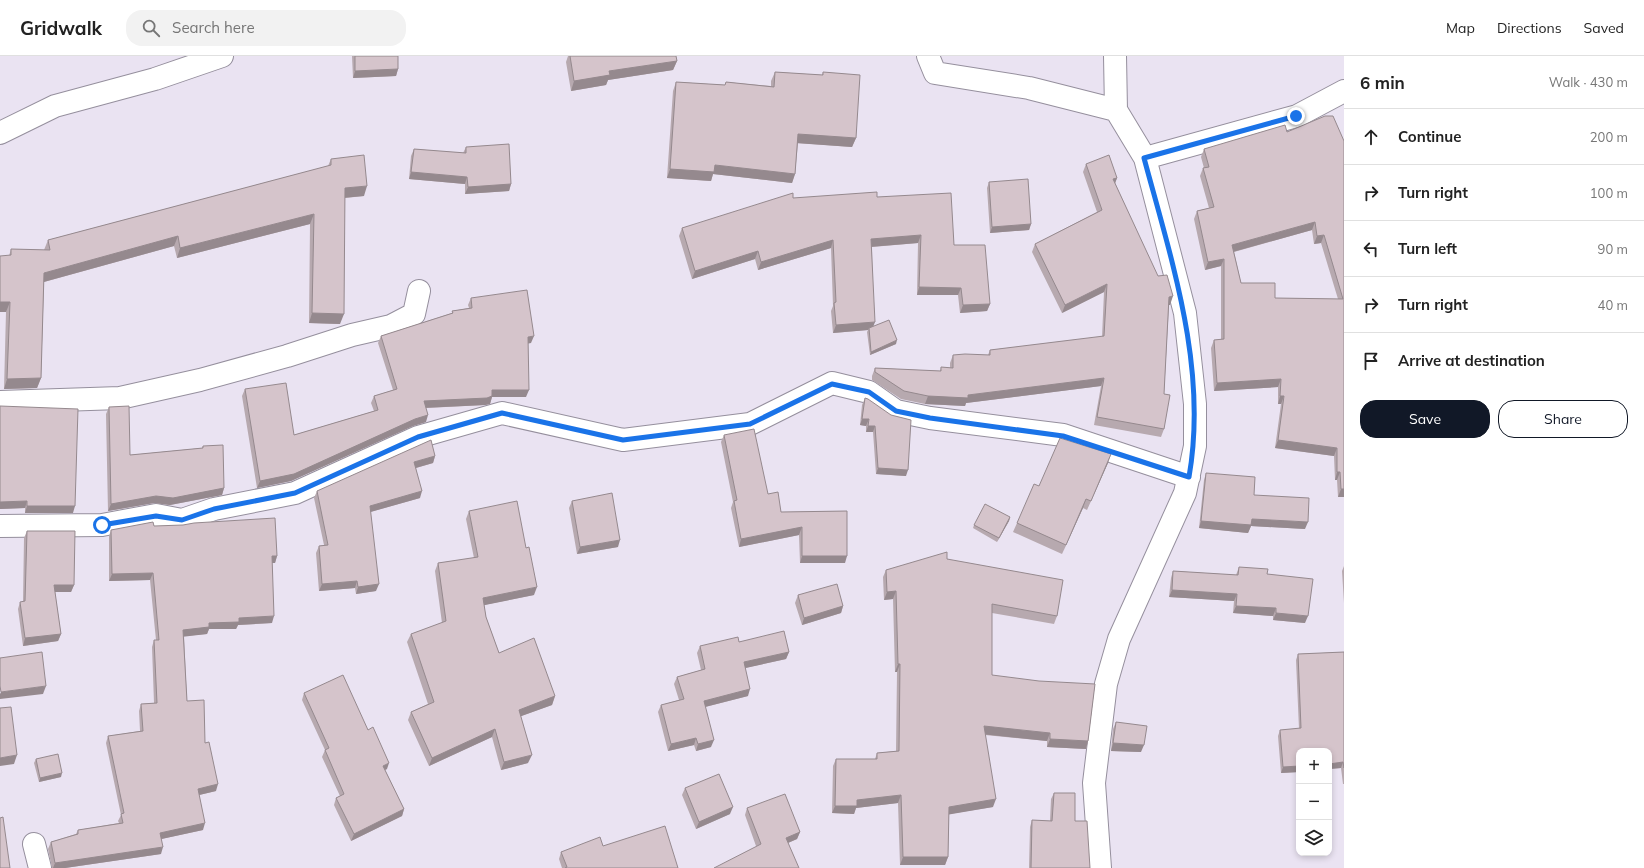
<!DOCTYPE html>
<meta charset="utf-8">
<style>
body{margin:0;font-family:Mulish,sans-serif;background:#f2f2f2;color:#222}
.controls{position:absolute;right:12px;bottom:12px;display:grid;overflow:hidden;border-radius:8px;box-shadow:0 2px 6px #0003}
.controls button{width:36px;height:36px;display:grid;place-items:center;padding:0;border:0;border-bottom:1px solid #e0e0e0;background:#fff;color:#222;font:20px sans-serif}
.stop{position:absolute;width:12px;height:12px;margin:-9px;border:3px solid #1a73e8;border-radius:50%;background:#fff}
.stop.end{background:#1a73e8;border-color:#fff;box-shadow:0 1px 4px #0008}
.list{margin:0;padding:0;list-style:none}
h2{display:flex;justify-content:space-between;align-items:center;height:52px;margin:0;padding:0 16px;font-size:17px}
h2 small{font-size:13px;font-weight:400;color:#767676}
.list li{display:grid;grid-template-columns:26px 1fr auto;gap:12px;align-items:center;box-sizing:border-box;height:56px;padding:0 16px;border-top:1px solid #e0e0e0}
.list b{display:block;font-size:15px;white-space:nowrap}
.list em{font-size:13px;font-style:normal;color:#767676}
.actions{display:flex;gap:8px;padding:12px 16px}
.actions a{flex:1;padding:9px 0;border:1px solid #111827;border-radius:16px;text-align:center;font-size:14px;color:#111827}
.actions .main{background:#111827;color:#fff}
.icon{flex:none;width:22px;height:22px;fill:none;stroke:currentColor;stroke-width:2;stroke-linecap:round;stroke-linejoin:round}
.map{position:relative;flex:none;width:1344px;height:812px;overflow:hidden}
header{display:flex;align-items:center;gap:24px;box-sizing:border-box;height:56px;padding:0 20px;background:#fff;border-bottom:1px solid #e0e0e0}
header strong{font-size:19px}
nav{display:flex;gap:22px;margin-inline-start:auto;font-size:14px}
.search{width:280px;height:36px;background:#f2f2f2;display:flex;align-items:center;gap:10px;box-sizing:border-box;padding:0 14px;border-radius:16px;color:#767676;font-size:15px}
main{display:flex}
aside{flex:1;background:#fff}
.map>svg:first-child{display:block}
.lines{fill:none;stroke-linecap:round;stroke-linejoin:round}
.minor-casing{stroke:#958f9d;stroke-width:24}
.minor{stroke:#fff;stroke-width:22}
.wall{fill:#b7a9af;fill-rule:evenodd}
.shaded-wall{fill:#95898e}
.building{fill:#d5c4cb;stroke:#95898e;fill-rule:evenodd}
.route{stroke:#1a73e8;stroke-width:5}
</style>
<header>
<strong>Gridwalk</strong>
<div class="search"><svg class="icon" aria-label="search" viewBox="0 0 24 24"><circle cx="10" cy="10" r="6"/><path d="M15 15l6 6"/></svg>Search here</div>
<nav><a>Map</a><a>Directions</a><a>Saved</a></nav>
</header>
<main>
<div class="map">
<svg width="1344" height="812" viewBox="0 0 1344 812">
<rect width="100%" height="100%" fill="#eae3f2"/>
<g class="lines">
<g class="minor-casing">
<path id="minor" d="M 928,0 L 935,17 L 1029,32 L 1116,54 L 1145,102 L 1185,257 L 1195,348 L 1195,390 L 1185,437 L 1119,583 L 1106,628 L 1094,727 L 1100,812
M 1115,0 L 1116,54
M 0,77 L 55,50 L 155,23 L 222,0
M 1145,102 L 1297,60 L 1344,35
M 0,346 L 120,342 L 200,324 L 287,300 L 352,279 L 391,270 L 414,258 L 419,235
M 0,470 L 102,469 L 156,459 L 182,464 L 214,453 L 295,437 L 418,381 L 502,357 L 623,384 L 750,368 L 832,327 L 869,336 L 896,355 L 930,362 L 1063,379 L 1189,421
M 34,788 L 40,812"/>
</g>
<use href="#minor" class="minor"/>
</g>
<path class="wall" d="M 352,0 L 398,0 L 398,13 L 396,20 L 353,22 Z
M 568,0 L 676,0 L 677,5 L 673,14 L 608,24 L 606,29 L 571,35 L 566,6 Z
M 775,16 L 822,19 L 823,16 L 856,82 L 852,91 L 798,87 L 795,118 L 792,127 L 713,118 L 711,125 L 667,122 L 673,35 L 676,26 L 725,29 L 726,26 L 771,30 L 771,25 Z
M 1287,76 L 1344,85 L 1344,441 L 1338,441 L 1337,424 L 1335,424 L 1334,400 L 1275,392 L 1281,348 L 1278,348 L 1278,331 L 1214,335 L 1211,292 L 1214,284 L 1221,283 L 1221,210 L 1205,214 L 1194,163 L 1197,155 L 1209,152 L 1200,120 L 1203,112 L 1204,112 L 1201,101 L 1204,93 ZM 1312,174 L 1314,188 L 1321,187 L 1338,243 L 1275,242 L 1241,227 L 1234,196 Z
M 466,91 L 511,128 L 509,135 L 465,138 L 465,128 L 409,123 L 411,100 L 414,93 L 463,97 Z
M 331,103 L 364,140 L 345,142 L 340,268 L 309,267 L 310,168 L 177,202 L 174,190 L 44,226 L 41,322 L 37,332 L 4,333 L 6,256 L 9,200 L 11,193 L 44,194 L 48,184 L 328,110 Z
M 1086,108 L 1117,122 L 1115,127 L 1170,249 L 1169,249 L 1164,338 L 1164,373 L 1161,381 L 1094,369 L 1101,330 L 966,347 L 965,350 L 925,348 L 901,343 L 872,324 L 872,320 L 875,312 L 940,315 L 941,311 L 950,312 L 950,307 L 953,299 L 988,299 L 990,294 L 1102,281 L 1104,236 L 1062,257 L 1032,196 L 1035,188 L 1097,156 L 1083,116 Z
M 989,126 L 1031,168 L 1029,174 L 990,177 L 987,132 Z
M 877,141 L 954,189 L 990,248 L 987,255 L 960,257 L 958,239 L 917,239 L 918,187 L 872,191 L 873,270 L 896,288 L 870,299 L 867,276 L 868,274 L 833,277 L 831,255 L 833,250 L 831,192 L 758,214 L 755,203 L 692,223 L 679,180 L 682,172 L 793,142 Z
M 471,242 L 531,287 L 528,287 L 526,341 L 492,341 L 490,348 L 485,349 L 426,352 L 426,366 L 413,370 L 291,425 L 257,432 L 242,340 L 245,333 L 294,379 L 374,355 L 371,347 L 374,340 L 393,334 L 378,287 L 381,280 L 452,257 L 452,255 L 469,252 L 468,249 Z
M 865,342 L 906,420 L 876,418 L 873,376 L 866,376 L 866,370 L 860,369 L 862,349 Z
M 0,350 L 73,457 L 25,457 L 25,452 L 0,453 Z
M 109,351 L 130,399 L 202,392 L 203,390 L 224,432 L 222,439 L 170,449 L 154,447 L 108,455 L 106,358 Z
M 724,379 L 781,456 L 847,455 L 845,507 L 800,507 L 799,479 L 739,491 L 731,452 L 733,446 L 721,386 Z
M 435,400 L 433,407 L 416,412 L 420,442 L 370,456 L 376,535 L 356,538 L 355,532 L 319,535 L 316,497 L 319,490 L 324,489 L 314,442 L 317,435 Z
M 1108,407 L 1087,454 L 1083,452 L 1062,498 L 1013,476 L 1017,467 L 1039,430 Z
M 1206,417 L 1254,439 L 1305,473 L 1251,470 L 1248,477 L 1199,472 L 1204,424 Z
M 572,445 L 618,491 L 577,498 L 569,452 Z
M 469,455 L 534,539 L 484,549 L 486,561 L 499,597 L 555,640 L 552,649 L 521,660 L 528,707 L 501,714 L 492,681 L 429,710 L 408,664 L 411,656 L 428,648 L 407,586 L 411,578 L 442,567 L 435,515 L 438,507 L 474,502 L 466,463 Z
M 1010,461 L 1009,465 L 997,486 L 973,472 L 974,469 Z
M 154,470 L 277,500 L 275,507 L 272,507 L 272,567 L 238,569 L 236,573 L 209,573 L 207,578 L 184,580 L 187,645 L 205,687 L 216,735 L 199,739 L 203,774 L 161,783 L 161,798 L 65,812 L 52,812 L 48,793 L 51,786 L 76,778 L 78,774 L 119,767 L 118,765 L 121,759 L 106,687 L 108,680 L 140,675 L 139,655 L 141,648 L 154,647 L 152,591 L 154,584 L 156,584 L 150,524 L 109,525 L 109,480 L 111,474 Z
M 27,475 L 74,529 L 71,536 L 55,536 L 61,578 L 58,585 L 23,590 L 18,553 L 20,546 L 23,546 L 24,482 Z
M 947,503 L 1057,560 L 1054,568 L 992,557 L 992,619 L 1088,685 L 1086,693 L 1047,691 L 1047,685 L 985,679 L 993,751 L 949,758 L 948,801 L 945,809 L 900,809 L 898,747 L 856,752 L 854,758 L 832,757 L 833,710 L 836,703 L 875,703 L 877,697 L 896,695 L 897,616 L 895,616 L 893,543 L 884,544 L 883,521 L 886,514 Z
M 1344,510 L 1344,547 L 1342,515 Z
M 1239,511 L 1267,518 L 1305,567 L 1273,564 L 1273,560 L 1233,557 L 1234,545 L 1169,541 L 1171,522 L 1173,515 L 1236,519 Z
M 798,539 L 843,550 L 841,557 L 802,569 L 795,547 Z
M 739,586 L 789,596 L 786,603 L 745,612 L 748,640 L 705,651 L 711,691 L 696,695 L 694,689 L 668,695 L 658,656 L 661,649 L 679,644 L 674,628 L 677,621 L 701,614 L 697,597 L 700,590 Z
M 1344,596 L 1344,728 L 1343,728 L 1341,712 L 1329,713 L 1329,695 L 1299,695 L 1299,716 L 1281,717 L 1278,680 L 1280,674 L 1299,673 L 1296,604 L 1298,598 Z
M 304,637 L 368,674 L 387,713 L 385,714 L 404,753 L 402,760 L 351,785 L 334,749 L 336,742 L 340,740 L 322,701 L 325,694 L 302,644 Z
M 1116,666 L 1141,696 L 1111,695 L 1113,673 Z
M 36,703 L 61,721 L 39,726 L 34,707 Z
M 685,732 L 730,758 L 696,773 L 682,739 Z
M 1054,737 L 1075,765 L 1090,812 L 1029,812 L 1030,771 L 1032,764 L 1050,765 L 1051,743 Z
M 747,752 L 800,776 L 797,783 L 788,787 L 756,790 L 745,759 Z
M 603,790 L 678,812 L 562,812 L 559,803 L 561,796 Z"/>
<path class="shaded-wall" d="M 677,5 L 673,14 L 608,24 L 606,29 L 571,35 L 574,25 L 609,15 Z
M 398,13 L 396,20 L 353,22 L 355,15 Z
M 798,78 L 856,82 L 852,91 L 795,87 Z
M 715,109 L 795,118 L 792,127 L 713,118 L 711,125 L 667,122 L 670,113 Z
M 411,116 L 467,121 L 465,128 L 409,123 Z
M 1117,122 L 1114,130 L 1113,123 Z
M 511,128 L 509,135 L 465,138 L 468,131 Z
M 367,130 L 364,140 L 342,142 L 345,132 Z
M 314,158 L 310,168 L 177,202 L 180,192 Z
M 1315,166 L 1312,174 L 1229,197 L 1232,189 Z
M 1031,168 L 1029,174 L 990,177 L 992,171 Z
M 921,179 L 918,187 L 869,191 L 871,183 Z
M 1324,179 L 1321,187 L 1314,188 L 1317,180 Z
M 178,180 L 174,190 L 40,227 L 44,217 Z
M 833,184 L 831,192 L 758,214 L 761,206 Z
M 758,195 L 755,203 L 692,223 L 695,215 Z
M 1224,203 L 1221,210 L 1205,214 L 1208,206 Z
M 1107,228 L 1104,236 L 1062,257 L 1065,249 Z
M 919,231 L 961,232 L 958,239 L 917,239 Z
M 1173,240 L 1170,249 L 1166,249 L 1169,241 Z
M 0,246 L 10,246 L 6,256 L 0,256 Z
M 990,248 L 987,255 L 960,257 L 963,249 Z
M 312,257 L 344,258 L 340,268 L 309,267 Z
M 875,266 L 872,274 L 869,272 L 868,274 L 833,277 L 836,269 Z
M 534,280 L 531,287 L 526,288 L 528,281 Z
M 897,284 L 896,288 L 870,299 L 871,296 Z
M 41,322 L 37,332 L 4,333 L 7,323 Z
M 1104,322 L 1101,330 L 966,347 L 965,350 L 925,348 L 928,340 L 968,339 Z
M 1281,323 L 1278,331 L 1214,335 L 1217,327 Z
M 492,334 L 529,334 L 526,341 L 492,341 L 490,348 L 485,349 L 422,352 L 424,345 Z
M 1280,340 L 1284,340 L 1281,348 L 1278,348 Z
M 428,359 L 426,366 L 413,370 L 291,425 L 257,432 L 260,425 L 415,363 Z
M 862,363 L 869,363 L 866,370 L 860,369 Z
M 868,370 L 875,370 L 873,376 L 866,376 Z
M 1278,384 L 1337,392 L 1334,400 L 1275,392 Z
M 1111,398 L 1108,407 L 1087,454 L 1091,445 Z
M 435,400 L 433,407 L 412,413 L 414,406 Z
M 878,412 L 908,414 L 906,420 L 876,418 Z
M 1337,416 L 1340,416 L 1337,424 L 1335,424 Z
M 224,432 L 222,439 L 170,449 L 154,447 L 108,455 L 111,448 L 156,440 Z
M 1341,433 L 1344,433 L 1344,441 L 1338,441 Z
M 422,435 L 420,442 L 367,457 L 370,450 Z
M 1086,443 L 1083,452 L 1062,498 L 1066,489 Z
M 27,445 L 25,452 L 0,453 L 0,446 Z
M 27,450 L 75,450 L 73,457 L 25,457 Z
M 1010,461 L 1009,465 L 997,486 L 999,482 Z
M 1252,463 L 1308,466 L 1305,473 L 1251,470 L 1248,477 L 1199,472 L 1201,465 Z
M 802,471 L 799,479 L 739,491 L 741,483 Z
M 620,484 L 618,491 L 577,498 L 580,491 Z
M 272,500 L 277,500 L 275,507 L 269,507 Z
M 802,500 L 847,500 L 845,507 L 800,507 Z
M 153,517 L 150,524 L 109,525 L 112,518 Z
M 357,525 L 355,532 L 319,535 L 322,528 Z
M 379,528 L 376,535 L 356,538 L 358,531 Z
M 54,529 L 74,529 L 71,536 L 52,536 Z
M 537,531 L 534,539 L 480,550 L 483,542 Z
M 1172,534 L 1237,538 L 1234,545 L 1169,541 Z
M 896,535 L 893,543 L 884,544 L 887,536 Z
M 843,550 L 841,557 L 802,569 L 804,562 Z
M 1236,550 L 1276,552 L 1273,560 L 1233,557 Z
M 1276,557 L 1308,560 L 1305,567 L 1273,564 Z
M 274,560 L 272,567 L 238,569 L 236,573 L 209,573 L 207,578 L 181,581 L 183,574 L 209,567 L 239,562 Z
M 61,578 L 58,585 L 23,590 L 25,582 Z
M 789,596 L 786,603 L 741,613 L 744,606 Z
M 898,608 L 900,608 L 897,616 L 895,616 Z
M 46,630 L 43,638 L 0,643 L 0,638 L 1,636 Z
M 750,633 L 748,640 L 701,652 L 704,645 Z
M 555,640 L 552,649 L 516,662 L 519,654 Z
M 984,670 L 1050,677 L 1047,685 L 981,678 Z
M 495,673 L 492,681 L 429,710 L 432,702 Z
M 696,682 L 694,689 L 668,695 L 671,688 Z
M 1050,683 L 1088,685 L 1086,693 L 1047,691 Z
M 714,684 L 711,691 L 696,695 L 698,688 Z
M 1113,687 L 1144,689 L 1141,696 L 1111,695 Z
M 17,699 L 14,708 L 0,710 L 0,702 Z
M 532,699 L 528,707 L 501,714 L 504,706 Z
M 1343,706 L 1341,712 L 1329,713 L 1329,708 Z
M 389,707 L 387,713 L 380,716 L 383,710 Z
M 1299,710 L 1299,716 L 1281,717 L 1283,711 Z
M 62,717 L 61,721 L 39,726 L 40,722 Z
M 218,728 L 216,735 L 195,740 L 198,733 Z
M 901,739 L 898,747 L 856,752 L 854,758 L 832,757 L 835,750 L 857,744 Z
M 996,743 L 993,751 L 946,759 L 949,751 Z
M 733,751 L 730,758 L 696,773 L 699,766 Z
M 404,753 L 402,760 L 351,785 L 354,778 Z
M 205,767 L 203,774 L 157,784 L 160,777 Z
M 800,776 L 797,783 L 783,789 L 786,782 Z
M 163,791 L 161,798 L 65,812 L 53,812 L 55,807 Z
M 903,801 L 948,801 L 945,809 L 900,809 Z"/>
<path class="building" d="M 355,0 L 398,0 L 398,13 L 355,15 Z
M 570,0 L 676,0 L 677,5 L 609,15 L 610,19 L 574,25 Z
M 775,16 L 823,19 L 823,16 L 860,19 L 856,82 L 798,78 L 795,118 L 715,109 L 714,116 L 670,113 L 676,26 L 725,29 L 726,26 L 774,31 Z
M 1325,60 L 1333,60 L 1344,85 L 1344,433 L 1341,433 L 1340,416 L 1337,416 L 1337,392 L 1278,384 L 1284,340 L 1280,340 L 1281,323 L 1217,327 L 1214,284 L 1224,283 L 1224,203 L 1208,206 L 1197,155 L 1214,151 L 1203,112 L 1209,111 L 1204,93 L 1285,69 L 1287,76 ZM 1315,166 L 1317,180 L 1324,179 L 1343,243 L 1275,242 L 1275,227 L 1241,227 L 1232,189 Z
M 509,88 L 511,128 L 468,131 L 467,121 L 411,116 L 414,93 L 466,97 L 466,91 Z
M 364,99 L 367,130 L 345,132 L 344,258 L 312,257 L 314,158 L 180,192 L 178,180 L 44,217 L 41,322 L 7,323 L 10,246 L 0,246 L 0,200 L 11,199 L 11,193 L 50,194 L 48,184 L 331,109 L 331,103 Z
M 1109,99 L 1117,122 L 1113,123 L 1158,220 L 1167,219 L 1173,240 L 1169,241 L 1164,338 L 1170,339 L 1164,373 L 1097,361 L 1104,322 L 968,339 L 968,342 L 928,340 L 904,335 L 875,316 L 875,312 L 941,315 L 941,311 L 953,312 L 953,299 L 965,298 L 990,299 L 990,294 L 1104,280 L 1107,228 L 1065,249 L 1035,188 L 1102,154 L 1086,108 Z
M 1028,123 L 1031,168 L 992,171 L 989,126 Z
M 877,136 L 877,141 L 951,137 L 954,189 L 985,189 L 990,248 L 963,249 L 961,232 L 919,231 L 921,179 L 871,183 L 875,266 L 836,269 L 834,247 L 836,246 L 833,184 L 761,206 L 758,195 L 695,215 L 682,172 L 793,137 L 793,142 Z
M 527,234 L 534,280 L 528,281 L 529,334 L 492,334 L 492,340 L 487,342 L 424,345 L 428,359 L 415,363 L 294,418 L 260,425 L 245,333 L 286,327 L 294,379 L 378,354 L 374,340 L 397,333 L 381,280 L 453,257 L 452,255 L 472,252 L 471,242 Z
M 889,264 L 897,284 L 871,296 L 869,272 Z
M 865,342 L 868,343 L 891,359 L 911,364 L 908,414 L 878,412 L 875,370 L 868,370 L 869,363 L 862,363 Z
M 0,350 L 78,353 L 75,450 L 27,450 L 27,445 L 0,446 Z
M 129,350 L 130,399 L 203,392 L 203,390 L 223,389 L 224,432 L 173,442 L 156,440 L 111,448 L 109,351 Z
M 754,373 L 768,438 L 778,436 L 781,456 L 847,455 L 847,500 L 802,500 L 802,471 L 741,483 L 734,445 L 737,444 L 724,379 Z
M 1060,382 L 1111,398 L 1091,445 L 1086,443 L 1066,489 L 1017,467 L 1034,428 L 1039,430 Z
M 431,384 L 435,400 L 414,406 L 422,435 L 370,450 L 379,528 L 358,531 L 357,525 L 322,528 L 319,490 L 328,489 L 317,435 Z
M 1206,417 L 1255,421 L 1254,439 L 1309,442 L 1308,466 L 1252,463 L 1251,469 L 1201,465 Z
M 612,437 L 620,484 L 580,491 L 572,445 Z
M 517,445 L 526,492 L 529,491 L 537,531 L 483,542 L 486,561 L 499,597 L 534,582 L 555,640 L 519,654 L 532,699 L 504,706 L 495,673 L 432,702 L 411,656 L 434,646 L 411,578 L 446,565 L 438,507 L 478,501 L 469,455 Z
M 985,448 L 1010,461 L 999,482 L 974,469 Z
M 275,462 L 277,500 L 272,500 L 274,560 L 239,562 L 239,566 L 209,567 L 209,571 L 183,574 L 187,645 L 204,644 L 205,687 L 209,686 L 218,728 L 198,733 L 205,767 L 160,777 L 163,791 L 55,807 L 51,786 L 78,778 L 78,774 L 123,767 L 121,758 L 124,757 L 108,680 L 143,675 L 141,648 L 157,647 L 154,584 L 159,584 L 153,517 L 112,518 L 111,474 L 153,466 L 154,470 L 183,469 L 194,467 Z
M 27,475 L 75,475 L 74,529 L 54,529 L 61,578 L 25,582 L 20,546 L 25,545 Z
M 947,496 L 947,503 L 1063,524 L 1057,560 L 992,548 L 992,619 L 1039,625 L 1095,628 L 1088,685 L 1050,683 L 1050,677 L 984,670 L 996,743 L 949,751 L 948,801 L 903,801 L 901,739 L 857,744 L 857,750 L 835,750 L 836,703 L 877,703 L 877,697 L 899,695 L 900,608 L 898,608 L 896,535 L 887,536 L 886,514 Z
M 1239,511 L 1268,513 L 1267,518 L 1313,523 L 1308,560 L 1276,557 L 1276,552 L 1236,550 L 1237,538 L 1172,534 L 1173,515 L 1238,519 Z
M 837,528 L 843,550 L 804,562 L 798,539 Z
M 784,575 L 789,596 L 744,606 L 750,633 L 704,645 L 714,684 L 698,688 L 696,682 L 671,688 L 661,649 L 684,643 L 677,621 L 705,613 L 700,590 L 738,581 L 739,586 Z
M 42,596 L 46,630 L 1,636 L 0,630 L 0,602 Z
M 1344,596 L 1344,712 L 1343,706 L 1329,708 L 1329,695 L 1299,695 L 1299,710 L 1283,711 L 1280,674 L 1301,672 L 1298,598 Z
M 343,619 L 368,674 L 373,671 L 389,707 L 383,710 L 404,753 L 354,778 L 336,742 L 344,738 L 325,694 L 329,692 L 304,637 Z
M 11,651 L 17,699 L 0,702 L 0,652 Z
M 1116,666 L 1147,670 L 1144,689 L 1113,687 Z
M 58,698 L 62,717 L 40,722 L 36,703 Z
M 719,718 L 733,751 L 699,766 L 685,732 Z
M 1054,737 L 1075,737 L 1075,765 L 1087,765 L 1090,812 L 1031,812 L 1032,764 L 1052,765 Z
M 785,738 L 800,776 L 786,782 L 799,812 L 714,812 L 761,788 L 747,752 Z
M 3,761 L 10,812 L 0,812 L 0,762 Z
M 665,770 L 678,812 L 565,812 L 567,811 L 561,796 L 600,781 L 603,790 Z"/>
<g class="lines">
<path class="route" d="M 102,469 L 156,460 L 182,464 L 214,453 L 295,437 L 418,381 L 502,357 L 623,384 L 750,368 L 832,328 L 869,336 L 896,355 L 930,362 L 1063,380 L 1189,421 C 1208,313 1172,206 1144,102 L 1296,60"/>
</g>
</svg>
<div class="controls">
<button>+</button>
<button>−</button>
<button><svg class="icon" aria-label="layers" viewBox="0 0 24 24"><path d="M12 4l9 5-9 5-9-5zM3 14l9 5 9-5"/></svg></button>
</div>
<div class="stop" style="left:102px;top:469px"></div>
<div class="stop end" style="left:1296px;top:60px"></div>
</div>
<aside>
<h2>6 min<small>Walk · 430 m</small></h2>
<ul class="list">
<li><svg class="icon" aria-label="ahead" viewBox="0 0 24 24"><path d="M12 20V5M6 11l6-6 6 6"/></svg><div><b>Continue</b></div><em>200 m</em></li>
<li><svg class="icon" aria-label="right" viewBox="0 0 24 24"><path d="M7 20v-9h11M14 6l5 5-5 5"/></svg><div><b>Turn right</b></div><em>100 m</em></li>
<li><svg class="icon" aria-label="left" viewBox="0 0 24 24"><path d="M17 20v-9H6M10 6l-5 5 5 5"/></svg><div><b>Turn left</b></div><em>90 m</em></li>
<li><svg class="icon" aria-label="right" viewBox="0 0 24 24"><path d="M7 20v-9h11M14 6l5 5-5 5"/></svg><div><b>Turn right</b></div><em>40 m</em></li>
<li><svg class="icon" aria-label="arrive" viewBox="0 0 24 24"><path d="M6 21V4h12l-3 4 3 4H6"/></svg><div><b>Arrive at destination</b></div></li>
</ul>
<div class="actions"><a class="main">Save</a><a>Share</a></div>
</aside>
</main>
